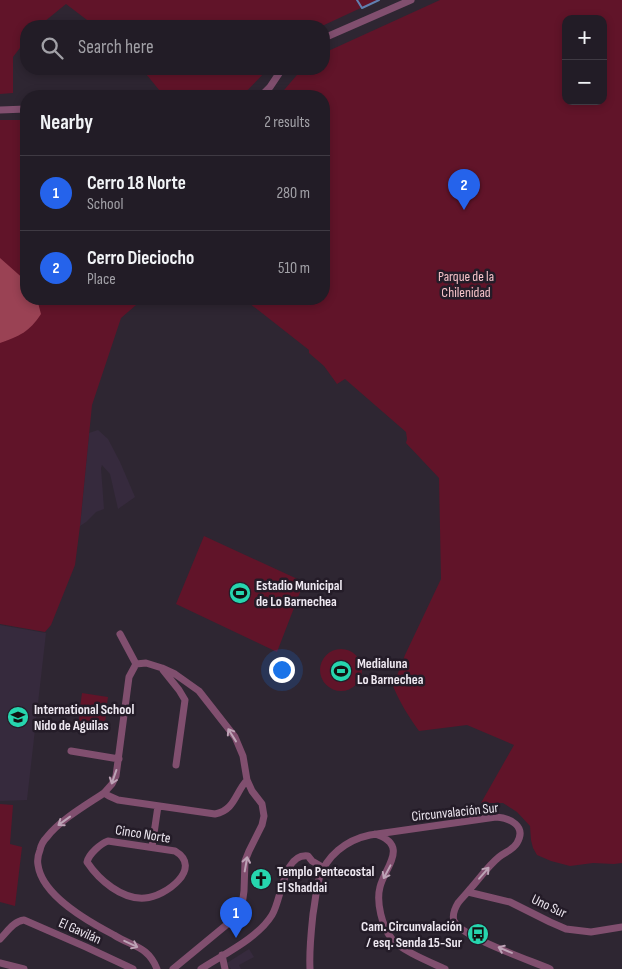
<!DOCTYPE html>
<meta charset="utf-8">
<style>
body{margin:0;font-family:"Sofia Sans Condensed",sans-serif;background:#2a252e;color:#f1f3f6}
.controls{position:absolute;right:15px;top:15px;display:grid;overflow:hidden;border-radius:10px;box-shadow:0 2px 8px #0003}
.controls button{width:45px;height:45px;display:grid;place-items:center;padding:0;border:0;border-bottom:1px solid #3f3a43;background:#221c26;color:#f1f3f6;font:25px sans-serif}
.you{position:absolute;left:281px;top:669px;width:18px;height:18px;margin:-12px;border:4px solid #fff;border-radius:50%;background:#1a73e8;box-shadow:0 0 0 8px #1a73e833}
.badge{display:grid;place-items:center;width:32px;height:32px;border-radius:50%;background:#2563eb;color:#fff;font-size:16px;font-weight:700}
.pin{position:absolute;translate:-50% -41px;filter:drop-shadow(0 1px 2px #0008)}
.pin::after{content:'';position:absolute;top:26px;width:18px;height:15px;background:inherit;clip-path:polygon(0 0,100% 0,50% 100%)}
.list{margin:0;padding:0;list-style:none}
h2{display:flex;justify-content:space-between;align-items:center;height:65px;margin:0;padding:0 20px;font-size:21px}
h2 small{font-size:16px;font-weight:400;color:#a2a1a7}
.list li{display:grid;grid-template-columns:32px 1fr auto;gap:15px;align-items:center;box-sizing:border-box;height:75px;padding:0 20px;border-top:1px solid #3f3a43}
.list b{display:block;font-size:19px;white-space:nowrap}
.list p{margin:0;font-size:16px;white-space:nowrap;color:#a2a1a7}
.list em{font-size:16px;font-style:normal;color:#a2a1a7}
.icon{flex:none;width:28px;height:28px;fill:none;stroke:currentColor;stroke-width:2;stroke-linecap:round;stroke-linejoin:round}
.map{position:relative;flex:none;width:622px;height:969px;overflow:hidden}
.search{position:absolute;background:#221c26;box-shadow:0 2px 8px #0003;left:20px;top:20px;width:310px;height:55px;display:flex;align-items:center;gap:12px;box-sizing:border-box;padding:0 18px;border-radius:20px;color:#a2a1a7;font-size:19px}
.panel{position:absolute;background:#221c26;box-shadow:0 2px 8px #0003;left:20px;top:90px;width:310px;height:215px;border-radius:20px}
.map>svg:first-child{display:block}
.built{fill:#362a3d}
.green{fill:#611429;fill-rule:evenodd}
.forest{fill:#9a4254}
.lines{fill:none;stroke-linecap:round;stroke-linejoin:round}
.stream{stroke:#6180b1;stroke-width:2}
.street{stroke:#814f6f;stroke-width:7}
.oneway{stroke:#bda3b6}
.labels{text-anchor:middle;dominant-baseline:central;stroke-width:5;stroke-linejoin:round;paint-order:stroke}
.park-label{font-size:14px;fill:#f5c2c8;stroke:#241c28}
.poi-label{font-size:14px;font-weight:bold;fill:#eee8f1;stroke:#241c28;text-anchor:start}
.street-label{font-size:14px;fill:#eee8f1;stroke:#241c28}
</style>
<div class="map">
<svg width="622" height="969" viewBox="0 0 622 969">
<rect width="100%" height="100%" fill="#2e2632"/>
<path class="built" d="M 98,430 L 108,439 L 120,462 L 135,497 L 118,509 L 110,474 L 102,465 L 101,468 L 104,509 L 96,512 L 86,522 L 80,526 L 89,433 Z
M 0,625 L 46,633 L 27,800 L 0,801 Z
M 249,949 L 254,957 L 239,965 L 241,969 L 231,969 L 227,963 Z"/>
<path class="green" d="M 0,0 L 378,0 L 322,26 L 95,26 L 66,4 L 39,26 L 26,26 L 26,40 L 13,57 L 13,93 L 0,94 Z
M 440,0 L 622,0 L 622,863 L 614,864 L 593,863 L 570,866 L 551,861 L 537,855 L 533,848 L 531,840 L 530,826 L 517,812 L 503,803 L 481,803 L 514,745 L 467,725 L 419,731 C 409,717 400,703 393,686 L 405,655 L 441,579 L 439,478 L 406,443 L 407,439 L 406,432 L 345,379 L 337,384 L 324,366 L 309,353 L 309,350 L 244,299 L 324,299 L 324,96 L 279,96 L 302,69 L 324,69 L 324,54 L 326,52 ZM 566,19 L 603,19 L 603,101 L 566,101 Z
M 142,69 L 268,69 L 242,96 L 164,96 Z
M 0,120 L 26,120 L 26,299 L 143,299 L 121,318 L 92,405 L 80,526 L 75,565 L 51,625 L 45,632 L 0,624 Z
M 204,536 L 304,582 L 277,652 L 176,604 Z
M320 670a21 21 0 1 1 42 0a21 21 0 1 1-42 0Z
M 82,693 L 108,697 L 106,711 L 80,708 Z
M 80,711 L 106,715 L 104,731 L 78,727 Z
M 0,804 L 13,805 L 10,844 L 22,847 L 15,906 L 0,902 Z"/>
<path class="forest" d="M 0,258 L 26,281 L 26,299 L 37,299 L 41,314 C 29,332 20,336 0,343 Z"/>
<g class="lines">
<path class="stream" d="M 357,0 L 362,8 L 379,0"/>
<path class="street" d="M 324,38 L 411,0
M 261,96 L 270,87 L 282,69
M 0,110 L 26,109
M 120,634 L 136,664
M 136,664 L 129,677 L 116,776 L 112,784 L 104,793 C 86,805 60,820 47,837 C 43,841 41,845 40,850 C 38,855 37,860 38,865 C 42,896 89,922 114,935 C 133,947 148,946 157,969
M 136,664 L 146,663 L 162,668 L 175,674 L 199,691 L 235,737 L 243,756 L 247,780 L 252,791 L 262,804 L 264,816 L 262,825 L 249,851 L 245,861 L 244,891 L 242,905 L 236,917 L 173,969
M 163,670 L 179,690 L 185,700 L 176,765
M 71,751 L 119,759
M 104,793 L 109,796 L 118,800 L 215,814 C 235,810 235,793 247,780
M 375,834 C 410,845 385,867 380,887 C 376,902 382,927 392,939 C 402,951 430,962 445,969
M 108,841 L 175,851 C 204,868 165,897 145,898 C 122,900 99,880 87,862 C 89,854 100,844 108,841 Z
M 152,847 L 158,806
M 468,892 L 510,902 L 550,922 L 566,929 L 591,932 L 622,927
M 0,939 C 7,932 14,921 24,920 L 86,947 L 133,969
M 222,955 L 225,969
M 0,963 L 24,969
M 201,969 C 224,954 258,938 272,915 C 282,899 283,853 308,856 L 312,861 L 324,868
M 310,969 C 309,950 311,933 313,914 C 315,903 316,890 319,879 C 326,856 346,840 370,835 L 496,817 C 510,818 527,826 517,843 C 513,850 505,852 499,857 C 488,866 480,878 471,888 C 467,893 462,898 458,903 C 455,908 452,915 454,921 C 461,937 532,961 550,969"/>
</g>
<defs><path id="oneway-shaft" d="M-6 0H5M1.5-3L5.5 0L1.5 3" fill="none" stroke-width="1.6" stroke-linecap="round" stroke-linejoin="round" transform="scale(1.25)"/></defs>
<g class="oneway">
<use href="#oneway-shaft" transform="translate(232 735) rotate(-122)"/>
<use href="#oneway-shaft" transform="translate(114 777) rotate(109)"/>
<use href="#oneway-shaft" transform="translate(64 821) rotate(144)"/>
<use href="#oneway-shaft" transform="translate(246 864) rotate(-80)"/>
<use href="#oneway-shaft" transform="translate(387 872) rotate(118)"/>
<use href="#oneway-shaft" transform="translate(484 873) rotate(-49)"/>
<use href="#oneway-shaft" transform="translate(131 944) rotate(25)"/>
<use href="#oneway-shaft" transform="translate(505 950) rotate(-157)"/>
</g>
<defs>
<g id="stadium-disc" transform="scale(1.125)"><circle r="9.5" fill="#26d5ae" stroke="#241c28"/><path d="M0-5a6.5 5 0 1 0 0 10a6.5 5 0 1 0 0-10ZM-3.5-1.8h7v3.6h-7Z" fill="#111"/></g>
<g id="school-disc" transform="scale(1.125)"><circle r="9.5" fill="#26d5ae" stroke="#241c28"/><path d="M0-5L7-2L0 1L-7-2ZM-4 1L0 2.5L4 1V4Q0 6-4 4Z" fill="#111"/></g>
<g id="church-disc" transform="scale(1.125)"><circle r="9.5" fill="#26d5ae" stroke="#241c28"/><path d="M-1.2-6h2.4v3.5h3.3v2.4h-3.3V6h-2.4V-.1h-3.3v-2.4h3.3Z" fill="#111"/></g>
<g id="bus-disc" transform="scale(1.125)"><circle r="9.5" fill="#26d5ae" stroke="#241c28"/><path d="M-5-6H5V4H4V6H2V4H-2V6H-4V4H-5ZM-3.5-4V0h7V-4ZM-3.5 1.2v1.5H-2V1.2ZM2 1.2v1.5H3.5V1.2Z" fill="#111"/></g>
</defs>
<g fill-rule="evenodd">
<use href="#stadium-disc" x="240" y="593"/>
<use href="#stadium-disc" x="341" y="671"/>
<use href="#school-disc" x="18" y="717"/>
<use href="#church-disc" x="261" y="879"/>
<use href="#bus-disc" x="478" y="934"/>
</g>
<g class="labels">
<g class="park-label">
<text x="466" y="276">Parque de la<tspan x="466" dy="16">Chilenidad</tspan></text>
</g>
<g class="poi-label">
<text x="256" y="585">Estadio Municipal<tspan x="256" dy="16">de Lo Barnechea</tspan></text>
<text x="357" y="663">Medialuna<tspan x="357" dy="16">Lo Barnechea</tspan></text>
<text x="34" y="709">International School<tspan x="34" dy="16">Nido de Aguilas</tspan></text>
<text x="277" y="871">Templo Pentecostal<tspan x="277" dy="16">El Shaddai</tspan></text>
<text x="462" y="926" text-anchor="end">Cam. Circunvalación<tspan x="462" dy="16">/ esq. Senda 15-Sur</tspan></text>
</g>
<g class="street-label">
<text transform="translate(455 812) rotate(-6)">Circunvalación Sur</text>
<text transform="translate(143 834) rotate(9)">Cinco Norte</text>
<text transform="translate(549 906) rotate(25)">Uno Sur</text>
<text transform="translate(80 931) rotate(24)">El Gavilán</text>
</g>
</g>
</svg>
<div class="controls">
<button>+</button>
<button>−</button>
</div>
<div class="you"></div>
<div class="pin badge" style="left:236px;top:938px">1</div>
<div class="pin badge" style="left:464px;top:210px">2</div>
<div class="search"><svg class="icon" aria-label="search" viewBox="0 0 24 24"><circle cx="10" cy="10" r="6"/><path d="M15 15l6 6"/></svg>Search here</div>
<section class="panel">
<h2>Nearby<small>2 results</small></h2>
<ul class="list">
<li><span class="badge">1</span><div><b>Cerro 18 Norte</b><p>School</p></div><em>280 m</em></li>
<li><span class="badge">2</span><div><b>Cerro Dieciocho</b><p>Place</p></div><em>510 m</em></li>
</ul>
</section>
</div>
